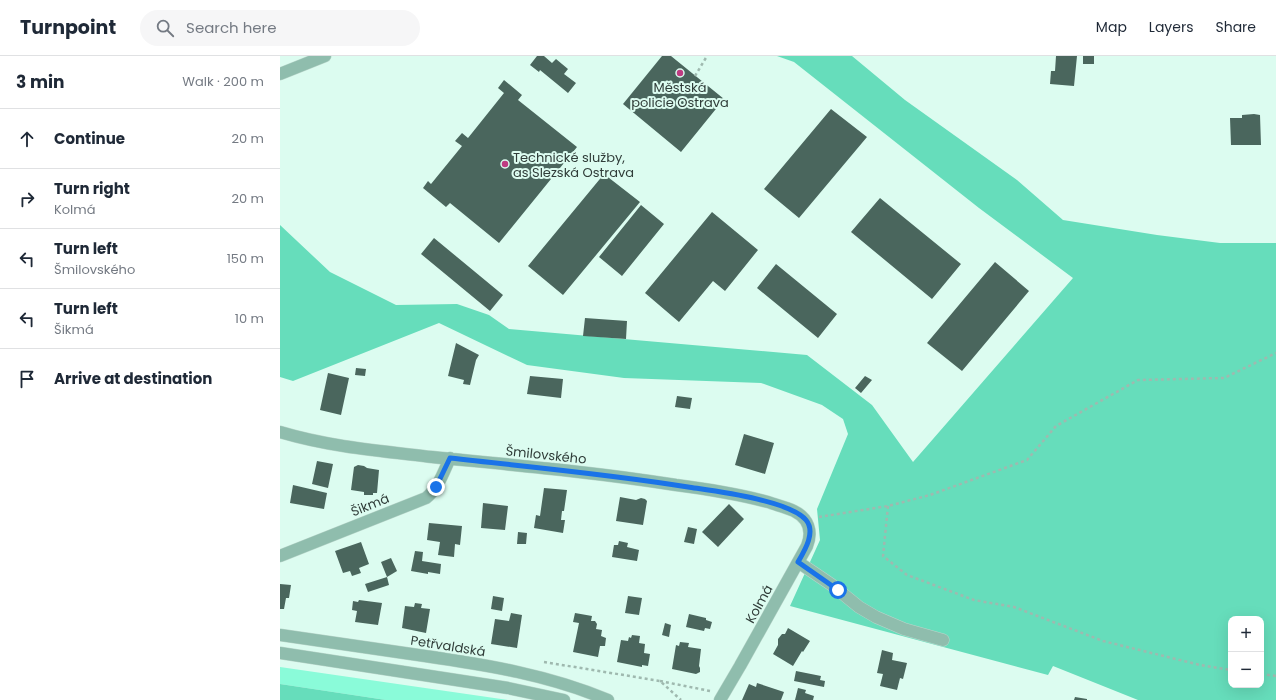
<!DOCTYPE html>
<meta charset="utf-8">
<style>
body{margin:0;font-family:Poppins,sans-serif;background:#f6f6f7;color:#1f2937}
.controls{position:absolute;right:12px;bottom:12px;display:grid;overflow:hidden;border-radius:8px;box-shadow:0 4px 16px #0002}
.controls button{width:36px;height:36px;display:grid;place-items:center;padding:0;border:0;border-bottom:1px solid #e0e1e3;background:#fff;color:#1f2937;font:20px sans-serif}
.stop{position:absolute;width:12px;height:12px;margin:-9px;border:3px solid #1a73e8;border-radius:50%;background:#fff}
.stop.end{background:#1a73e8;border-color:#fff;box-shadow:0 1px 4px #0008}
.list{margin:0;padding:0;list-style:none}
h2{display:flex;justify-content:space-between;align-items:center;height:52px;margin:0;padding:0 16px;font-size:17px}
h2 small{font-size:13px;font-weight:400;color:#747a83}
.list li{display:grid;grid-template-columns:26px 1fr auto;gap:12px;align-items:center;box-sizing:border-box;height:60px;padding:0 16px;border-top:1px solid #e0e1e3}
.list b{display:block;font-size:15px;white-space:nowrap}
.list p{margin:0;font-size:13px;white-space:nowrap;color:#747a83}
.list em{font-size:13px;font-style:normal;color:#747a83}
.icon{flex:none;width:22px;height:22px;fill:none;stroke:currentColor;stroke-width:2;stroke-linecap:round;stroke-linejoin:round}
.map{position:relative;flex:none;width:996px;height:644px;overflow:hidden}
header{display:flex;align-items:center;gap:24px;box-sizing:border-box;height:56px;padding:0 20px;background:#fff;border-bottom:1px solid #e0e1e3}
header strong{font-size:19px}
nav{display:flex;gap:22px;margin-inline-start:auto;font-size:14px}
.search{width:280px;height:36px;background:#f6f6f7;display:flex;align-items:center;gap:10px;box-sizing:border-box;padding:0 14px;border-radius:22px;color:#747a83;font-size:15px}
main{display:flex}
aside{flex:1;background:#fff}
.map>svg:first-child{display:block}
.green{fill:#8afbd9}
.forest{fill:#6db;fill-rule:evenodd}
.building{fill:#4a665d}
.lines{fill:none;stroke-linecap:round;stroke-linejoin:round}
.minor-casing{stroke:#bad6cb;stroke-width:13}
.path{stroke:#9fb9af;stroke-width:2.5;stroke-dasharray:3 3;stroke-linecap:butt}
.minor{stroke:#8fbdad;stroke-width:12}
.route{stroke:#1a73e8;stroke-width:5}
.poi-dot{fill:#bf3b81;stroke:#dcfcf0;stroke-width:1.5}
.labels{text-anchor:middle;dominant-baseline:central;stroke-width:4;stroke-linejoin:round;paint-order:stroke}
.poi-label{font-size:13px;fill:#303d39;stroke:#dcfcf0}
.street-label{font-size:13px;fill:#303d39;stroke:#dcfcf0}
</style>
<header>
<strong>Turnpoint</strong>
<div class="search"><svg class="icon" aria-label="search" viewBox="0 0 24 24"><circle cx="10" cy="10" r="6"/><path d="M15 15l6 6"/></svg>Search here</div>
<nav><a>Map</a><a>Layers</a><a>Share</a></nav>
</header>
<main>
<aside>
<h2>3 min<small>Walk · 200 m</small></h2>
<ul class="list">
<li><svg class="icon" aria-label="ahead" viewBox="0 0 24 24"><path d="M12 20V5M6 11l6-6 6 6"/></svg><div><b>Continue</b></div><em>20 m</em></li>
<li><svg class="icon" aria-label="right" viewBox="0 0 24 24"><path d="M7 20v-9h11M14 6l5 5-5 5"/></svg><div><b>Turn right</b><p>Kolmá</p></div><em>20 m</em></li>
<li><svg class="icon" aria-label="left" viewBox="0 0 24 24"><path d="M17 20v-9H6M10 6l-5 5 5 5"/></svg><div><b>Turn left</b><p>Šmilovského</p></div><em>150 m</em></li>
<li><svg class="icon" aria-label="left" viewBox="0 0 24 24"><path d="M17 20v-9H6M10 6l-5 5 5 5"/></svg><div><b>Turn left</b><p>Šikmá</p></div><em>10 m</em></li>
<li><svg class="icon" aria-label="arrive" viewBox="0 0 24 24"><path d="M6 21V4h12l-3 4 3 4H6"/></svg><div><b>Arrive at destination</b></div></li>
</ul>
</aside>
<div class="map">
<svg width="996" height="644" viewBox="0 0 996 644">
<rect width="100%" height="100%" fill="#dcfcf0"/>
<path class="green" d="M 0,611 L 228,644 L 106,644 L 0,628 Z"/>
<path class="forest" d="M 497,0 L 572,0 L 625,44 L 737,124 L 783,164 L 877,179 L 940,187 L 996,187 L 996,644 L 858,644 L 773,610 L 768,619 L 510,550 L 540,484 L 537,453 L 568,378 L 563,363 L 542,349 L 481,327 L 344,322 L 247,309 L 159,267 L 13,325 L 0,321 L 0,169 L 50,216 L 116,249 L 177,248 L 209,259 L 229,273 L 527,299 L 592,349 L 633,406 L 793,222 L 699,152 L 514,6 ZM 951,563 L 981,563 L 981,629 L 951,629 Z
M 0,628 L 106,644 L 0,644 Z"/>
<path class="building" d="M 257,0 L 264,0 L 272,7 L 276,3 L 288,13 L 284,18 L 296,27 L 288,37 L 260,14 L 259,16 L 250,9 Z
M 382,0 L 391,0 L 444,43 L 401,96 L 343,48 Z
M 776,0 L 797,0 L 794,30 L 770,28 L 771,15 L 775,15 Z
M 803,0 L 814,0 L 814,8 L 803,8 Z
M 224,24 L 242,39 L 238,44 L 297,91 L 219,187 L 170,147 L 166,151 L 143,132 L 148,125 L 151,128 L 182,90 L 175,85 L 182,77 L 188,82 L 224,37 L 218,32 Z
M 551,53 L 587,81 L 519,162 L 484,133 Z
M 974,58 L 980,59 L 981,89 L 951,89 L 950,62 L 962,62 L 962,59 Z
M 324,118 L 360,146 L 283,239 L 248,210 Z
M 600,142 L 681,208 L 652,243 L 571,176 Z
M 361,149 L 384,168 L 342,220 L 319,201 Z
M 432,156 L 478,194 L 445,235 L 433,225 L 399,266 L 365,237 Z
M 154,182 L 223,239 L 210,255 L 141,198 Z
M 715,206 L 749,235 L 682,315 L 647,287 Z
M 496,208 L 557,258 L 538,282 L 477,232 Z
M 305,262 L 347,265 L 346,283 L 303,280 Z
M 176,287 L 199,299 L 196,304 L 190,329 L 183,328 L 184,324 L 168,320 Z
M 76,312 L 86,313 L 85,320 L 75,319 Z
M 48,317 L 69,322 L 61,359 L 40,354 Z
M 250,320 L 283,323 L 281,342 L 247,338 Z
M 585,320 L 592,324 L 581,337 L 575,332 Z
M 397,340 L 412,342 L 410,353 L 395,351 Z
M 464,378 L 494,387 L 485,418 L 455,409 Z
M 37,405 L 53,408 L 48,432 L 32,428 Z
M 78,409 L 84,410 L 87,412 L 99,414 L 97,437 L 93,437 L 93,439 L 84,439 L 84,436 L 71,434 L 74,411 Z
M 13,429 L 47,437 L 44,453 L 10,447 Z
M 264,432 L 287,434 L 284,455 L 282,455 L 281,464 L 285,464 L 283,477 L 254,472 L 256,459 L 260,460 Z
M 340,441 L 356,444 L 361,442 L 365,443 L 367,445 L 363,469 L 336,465 Z
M 203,447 L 228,450 L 225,474 L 201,472 Z
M 449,448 L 464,463 L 438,491 L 422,476 Z
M 149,467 L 182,470 L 180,489 L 175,488 L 174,501 L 158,499 L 160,486 L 147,484 Z
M 408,471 L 417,473 L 414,488 L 404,486 Z
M 238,476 L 247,477 L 246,488 L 237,488 Z
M 339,485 L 348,487 L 347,491 L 359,494 L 357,505 L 332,501 L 334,489 L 338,489 Z
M 81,486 L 89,508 L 79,512 L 81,517 L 72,520 L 70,515 L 63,517 L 55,495 Z
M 135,495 L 143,496 L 142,505 L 161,508 L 160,518 L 148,516 L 148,518 L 131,515 Z
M 111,502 L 117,515 L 107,521 L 101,506 Z
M 107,521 L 109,529 L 88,536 L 85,528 Z
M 0,528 L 11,529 L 9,542 L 6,542 L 4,553 L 0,553 Z
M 213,540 L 224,542 L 222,555 L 211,553 Z
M 348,540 L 362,542 L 359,559 L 345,557 Z
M 79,544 L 102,547 L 98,569 L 75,566 L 77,555 L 72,554 L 73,545 L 78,546 Z
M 135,547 L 142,548 L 141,552 L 150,553 L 146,577 L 122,572 L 125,550 L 134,551 Z
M 231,557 L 242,559 L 237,592 L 211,588 L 215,563 L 229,565 Z
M 295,557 L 312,560 L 311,565 L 315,565 L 317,568 L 316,573 L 322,574 L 321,580 L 326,582 L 325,590 L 320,590 L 318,601 L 293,596 L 299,567 L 293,566 Z
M 409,558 L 426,562 L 426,564 L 432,566 L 430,573 L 425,572 L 424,575 L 406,571 Z
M 385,567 L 391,569 L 389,581 L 382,579 Z
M 508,572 L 530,585 L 523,596 L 522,595 L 513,610 L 493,598 L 498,589 L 498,583 L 502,578 L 505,578 Z
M 352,579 L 360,580 L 359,587 L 365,588 L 364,597 L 370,598 L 368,610 L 362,609 L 362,611 L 337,606 L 341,584 L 348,585 L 349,581 L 351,582 Z
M 400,586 L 409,587 L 408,591 L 421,593 L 419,610 L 420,612 L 420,616 L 416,618 L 392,613 L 396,589 L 399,590 Z
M 602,594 L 613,597 L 612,604 L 627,607 L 623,623 L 620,622 L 617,634 L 600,630 L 603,618 L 597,617 Z
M 516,615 L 541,620 L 540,624 L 545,625 L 544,631 L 514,625 Z
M 477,627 L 504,636 L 501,644 L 462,644 L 469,628 L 476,631 Z
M 518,632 L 526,634 L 525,637 L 534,640 L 533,644 L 515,644 Z
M 795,641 L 807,643 L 807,644 L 794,644 Z"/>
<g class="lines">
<g class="minor-casing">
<path id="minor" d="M 0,18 L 45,0
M 0,376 C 50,391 101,395 152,401 C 233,409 315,416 396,429 C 427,433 458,438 488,446 C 496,449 506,451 514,455 C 528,462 533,475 527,490 L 460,610 L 440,644
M 0,500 L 146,442 C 158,433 164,415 170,402
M 518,506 L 552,529 L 579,551 L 596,561 L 624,573 L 663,584
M 0,579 C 48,586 96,593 145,600 C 207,609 269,619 328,644
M 0,597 L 228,632 L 284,644"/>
</g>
<path class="path" d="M 415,20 L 427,0
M 608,450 L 603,500 L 627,519 L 694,544 L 734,551 L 823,585 L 920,609 L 951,614
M 539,461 L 608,450 L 650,439 L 747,404 L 776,370 L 858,324 L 944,322 L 996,297
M 264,606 L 380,625 L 401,644
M 981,618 L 996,620
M 380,625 L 430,635"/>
<use href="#minor" class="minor"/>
</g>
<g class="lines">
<path class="route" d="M 156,431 L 170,402 C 249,411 329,418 408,431 C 434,435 509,444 526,464 C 536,476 525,494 518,506 L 558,534"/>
</g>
<g class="poi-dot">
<circle cx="400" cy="17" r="4"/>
<circle cx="225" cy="108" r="4"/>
</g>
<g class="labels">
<g class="poi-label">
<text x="400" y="31">Městská<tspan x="400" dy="15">policie Ostrava</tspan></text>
<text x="233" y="101" text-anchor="start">Technické služby,<tspan x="233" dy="15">as Slezská Ostrava</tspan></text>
</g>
<g class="street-label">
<text transform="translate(266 399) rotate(6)">Šmilovského</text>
<text transform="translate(90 449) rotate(-22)">Šikmá</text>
<text transform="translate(479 548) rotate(-61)">Kolmá</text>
<text transform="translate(168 590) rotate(9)">Petřvaldská</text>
</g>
</g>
</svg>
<div class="controls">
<button>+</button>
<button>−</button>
</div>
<div class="stop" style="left:558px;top:534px"></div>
<div class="stop end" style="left:156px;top:431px"></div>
</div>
</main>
